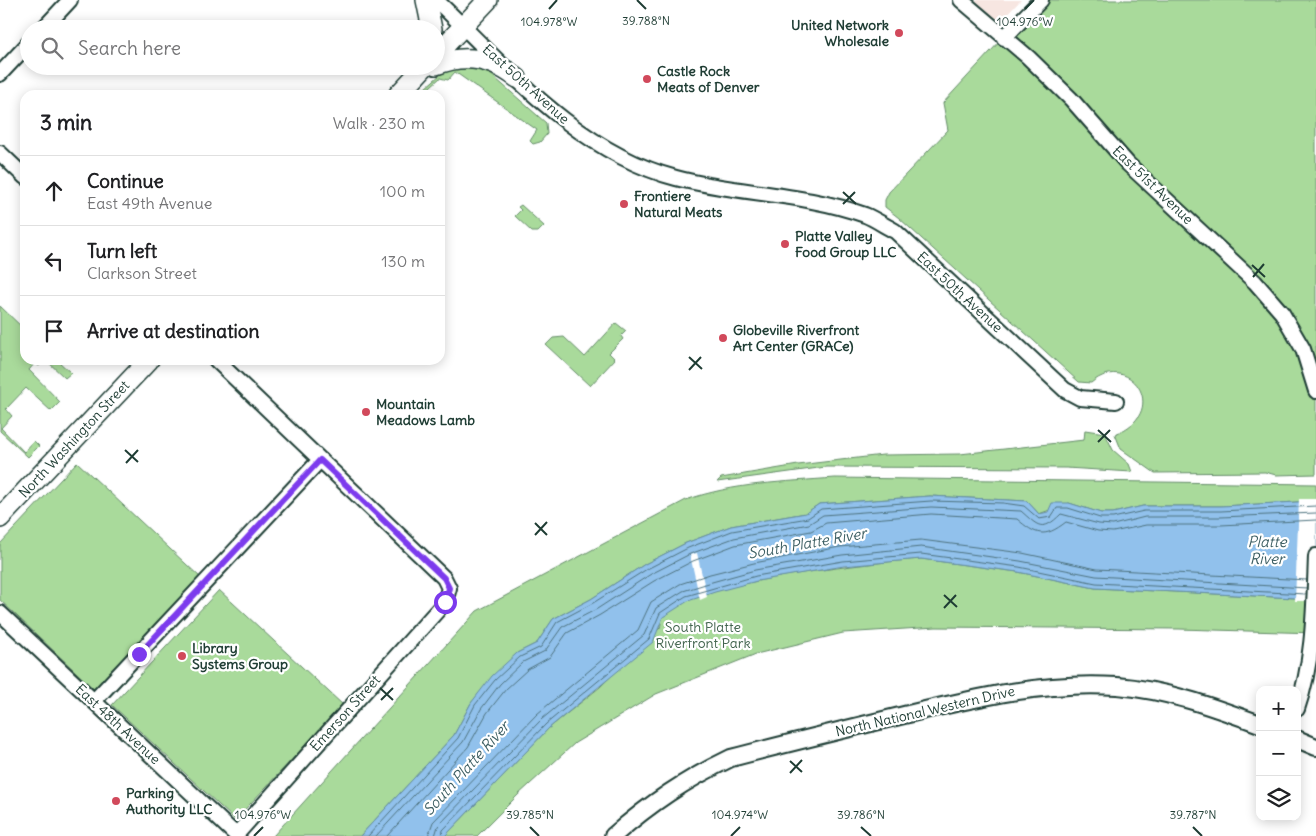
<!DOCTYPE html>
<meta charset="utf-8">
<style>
body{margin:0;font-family:Delius,sans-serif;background:#f2f2f2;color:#202124}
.controls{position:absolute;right:15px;bottom:15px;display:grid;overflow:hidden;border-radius:10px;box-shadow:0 2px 12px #0003}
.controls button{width:45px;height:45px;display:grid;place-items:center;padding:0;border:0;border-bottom:1px solid #e0e0e0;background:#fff;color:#202124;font:25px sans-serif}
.stop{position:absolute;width:15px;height:15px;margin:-11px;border:4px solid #7c3aed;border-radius:50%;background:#fff}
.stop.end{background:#7c3aed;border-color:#fff;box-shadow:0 1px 5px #0008}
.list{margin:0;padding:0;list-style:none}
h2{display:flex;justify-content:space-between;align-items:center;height:65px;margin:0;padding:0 20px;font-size:21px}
h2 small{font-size:16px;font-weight:400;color:#757577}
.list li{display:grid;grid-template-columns:32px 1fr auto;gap:15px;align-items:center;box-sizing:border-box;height:70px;padding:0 20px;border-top:1px solid #e0e0e0}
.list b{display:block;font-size:19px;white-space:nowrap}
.list p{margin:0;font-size:16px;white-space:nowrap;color:#757577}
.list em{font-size:16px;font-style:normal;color:#757577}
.icon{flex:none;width:28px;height:28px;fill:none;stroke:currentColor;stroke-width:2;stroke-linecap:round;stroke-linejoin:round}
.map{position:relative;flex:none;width:1316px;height:836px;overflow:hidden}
.search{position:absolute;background:#fff;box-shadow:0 2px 12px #0003;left:20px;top:20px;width:425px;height:55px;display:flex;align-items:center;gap:12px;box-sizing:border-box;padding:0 18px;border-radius:28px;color:#757577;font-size:19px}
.panel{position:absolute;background:#fff;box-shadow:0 2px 12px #0003;left:20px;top:90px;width:425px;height:275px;border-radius:15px}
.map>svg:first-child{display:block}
.built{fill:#f7e6e1}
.green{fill:#a9da9b;stroke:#648c68}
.water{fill:#91c1ec;stroke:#638ca2}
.pier{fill:#fff}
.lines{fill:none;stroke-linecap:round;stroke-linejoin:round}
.shore{stroke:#4d727e;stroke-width:1}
.minor-casing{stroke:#1f3d34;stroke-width:18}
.tertiary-casing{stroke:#1f3d34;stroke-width:20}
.secondary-casing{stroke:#1f3d34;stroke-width:22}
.minor{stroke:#fff;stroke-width:14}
.tertiary{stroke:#fff;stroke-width:16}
.secondary{stroke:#fff;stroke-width:19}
.route{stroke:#7c3aed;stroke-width:6}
.ticks{fill:none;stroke:#1f3d34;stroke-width:2}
.poi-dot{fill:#d1495b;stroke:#fff;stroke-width:2}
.labels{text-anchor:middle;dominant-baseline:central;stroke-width:4.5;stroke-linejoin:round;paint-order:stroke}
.poi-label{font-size:14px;font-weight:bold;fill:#1f3d34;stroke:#fff;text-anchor:start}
.street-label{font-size:14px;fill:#1f3d34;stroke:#fff}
.park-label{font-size:14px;fill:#42644e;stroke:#fff}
.water-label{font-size:15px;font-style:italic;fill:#3c5e62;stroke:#fff}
.ticks-label{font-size:12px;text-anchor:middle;fill:#1f3d34;stroke:#fff;stroke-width:4.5;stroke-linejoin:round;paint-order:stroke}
</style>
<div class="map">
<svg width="1316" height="836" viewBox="0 0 1316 836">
<rect width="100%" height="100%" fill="#fff"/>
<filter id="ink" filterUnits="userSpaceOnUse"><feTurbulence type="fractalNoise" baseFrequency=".02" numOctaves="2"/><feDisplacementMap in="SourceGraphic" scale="10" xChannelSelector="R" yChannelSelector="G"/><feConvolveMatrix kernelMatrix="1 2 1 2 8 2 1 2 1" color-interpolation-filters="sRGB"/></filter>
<g filter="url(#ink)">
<path class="built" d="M 975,0 L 1021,0 L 999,23 Z"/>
<path class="green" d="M 1038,0 L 1316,0 L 1316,474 L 1276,475 L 1265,472 L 1155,473 L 1121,449 L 1115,434 C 1172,412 1130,350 1091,383 L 1079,382 L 899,218 L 885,207 L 885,200 L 889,192 L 948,130 L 943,103 Z
M 463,66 L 486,70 L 546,123 L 547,134 L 540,142 L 533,144 L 530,141 L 537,130 L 455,72 L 448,80 L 440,78 L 421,95 L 417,95 L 441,74 Z
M 521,205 L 544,226 L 538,232 L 532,232 L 515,216 L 521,210 L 518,207 Z
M 0,306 L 25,330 L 25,360 L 44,360 L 39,366 L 35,363 L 29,370 L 60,402 L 51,411 L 26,388 L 6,409 L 12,416 L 1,428 L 24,452 L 34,441 L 39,446 L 28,457 L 0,431 Z
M 616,323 L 626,331 L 621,336 L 623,339 L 609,353 L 615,359 L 590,386 L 546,345 L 553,338 L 564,337 L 585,357 Z
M 46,360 L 57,360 L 71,373 L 65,378 Z
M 1085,430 L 1105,433 L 1113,450 L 1129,464 L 1132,472 L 1066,468 L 826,467 L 717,482 L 721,478 L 798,465 L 883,455 L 960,454 L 1084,440 Z
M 77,462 L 201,578 L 95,690 L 0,600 L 0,544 Z
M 835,478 L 1316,484 L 1316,501 L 1221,506 L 1143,506 L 1113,513 L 1101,513 L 1069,503 L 1039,514 L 1027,501 L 930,496 L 819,504 L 806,513 L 731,526 L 686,543 L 645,564 L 591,599 L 553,619 L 537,643 L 517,653 L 471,703 L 454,735 L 360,836 L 273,836 L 477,611 L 686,500 C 734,483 784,482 835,478 Z
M 921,559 L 1018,572 L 1095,588 L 1316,599 L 1316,633 L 1179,629 L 936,627 L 843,633 L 756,654 L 656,694 L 575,743 L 518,795 L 477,836 L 445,836 L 549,728 L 600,687 L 660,628 C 661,625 661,620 663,617 C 686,582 877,562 921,559 Z
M 219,590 L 343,705 L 235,820 L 112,705 Z"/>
<path class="water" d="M 930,496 L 1027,501 L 1039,514 L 1048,512 L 1052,503 L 1069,503 L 1101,513 L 1113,513 L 1143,506 L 1221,506 L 1316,501 L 1316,599 L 1095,588 L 1018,572 L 921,559 L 844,566 L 757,581 L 715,592 L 688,601 L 663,617 L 653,642 L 549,728 L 445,836 L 360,836 L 454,735 L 471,703 L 492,676 L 517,653 L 537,643 L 553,619 L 591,599 L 645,564 L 686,543 L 731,526 L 806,513 L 819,504 Z"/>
<path class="pier" d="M 1299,499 L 1316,499 L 1316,601 L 1295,601 Z
M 697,553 L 707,597 L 700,600 L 690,555 Z"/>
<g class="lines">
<path class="shore" d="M 368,836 L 458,738 L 475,705 L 495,680 L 520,657 L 541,647 L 557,622 L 593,603 L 647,569 L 688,548 L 732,531 L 808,518 L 821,509 L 931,501 L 1003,503 L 1024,506 L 1039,519 L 1051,517 L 1057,508 L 1068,508 L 1100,518 L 1113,518 L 1144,511 L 1221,511 L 1316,506
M 376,836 L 463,742 L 481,709 L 500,684 L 523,662 L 545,651 L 562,627 L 597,609 L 651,574 L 690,554 L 734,538 L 809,524 L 823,515 L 931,507 L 1021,511 C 1038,526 1042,533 1061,514 L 1099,524 L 1113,525 L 1145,517 L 1221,517 L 1316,513
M 387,836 L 468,747 L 487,713 L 506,689 L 528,669 L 550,657 L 567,633 L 600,615 L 654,581 L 693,561 L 735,545 L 811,531 L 826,523 L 931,514 L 1017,519 C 1036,535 1044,539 1066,522 L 1098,531 L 1113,532 L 1146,525 L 1221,525 L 1316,520
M 428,836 L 433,822 L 537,714 L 638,630 L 651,602 L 680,584 L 710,574 L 754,563 L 840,547 L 921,540 L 1022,553 L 1097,569 L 1307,580
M 435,836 L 438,826 L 542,719 L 644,635 L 656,608 L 683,591 L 712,582 L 755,570 L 842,555 L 921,547 L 1020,561 L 1096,576 L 1307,588
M 442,836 L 443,830 L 546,724 L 649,639 L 660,613 L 686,596 L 756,576 L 843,561 L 921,554 L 1019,567 L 1096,583 L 1306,594"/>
<g class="minor-casing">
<path id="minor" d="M 436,0 C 507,68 577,152 676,178 C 737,194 804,193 865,215 C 875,219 885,226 895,231 L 1065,390 L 1080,398 L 1116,401
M 961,0 L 1028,57 L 1071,99 L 1128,164 L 1255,282 L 1282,313 L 1303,349 L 1316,391
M 43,29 L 70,0
M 1004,38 L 1041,0
M 0,74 L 29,43
M 0,153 L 25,177
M 0,613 L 236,835 L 445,602 L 449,588 L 444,578 L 216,360
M 94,701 L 320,460
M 1297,709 C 1314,660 1314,608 1316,556"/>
</g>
<g class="tertiary-casing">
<path id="tertiary" d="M 1297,739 L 1316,747
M 613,836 C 651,803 685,780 731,758 C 788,743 846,729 904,715 C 975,698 1044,681 1117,686 C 1167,690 1213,707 1260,724"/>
</g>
<g class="secondary-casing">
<path id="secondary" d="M 426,0 L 432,29
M 436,55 L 488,0
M 436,65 C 465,53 493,59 517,78
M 398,95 L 425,66
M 0,518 L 149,360"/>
</g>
<use href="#minor" class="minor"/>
<use href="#tertiary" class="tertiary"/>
<use href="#secondary" class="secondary"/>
</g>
</g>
<g class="lines" filter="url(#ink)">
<path class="route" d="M 139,654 L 320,460 L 444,578 L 449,588 L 445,602"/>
</g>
<path class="ticks" d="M 637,0 L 646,9M 549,9 L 557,0M 1025,9 L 1034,0M 843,192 L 856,204M 843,204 L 855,192M 1252,265 L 1265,277M 1253,277 L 1264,264M 689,357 L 702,369M 689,370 L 701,357M 1098,430 L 1111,442M 1098,442 L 1110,430M 125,450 L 138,462M 126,463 L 138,450M 535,523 L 547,535M 535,535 L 547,522M 944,595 L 957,607M 944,608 L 956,595M 380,688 L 393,700M 381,700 L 393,688M 790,761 L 802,772M 790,773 L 802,760M 530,827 L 539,836M 861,827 L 871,836M 1193,827 L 1202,836M 254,836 L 263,827M 731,836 L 740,827"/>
<g class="poi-dot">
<circle cx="899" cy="33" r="5"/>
<circle cx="647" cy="79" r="5"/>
<circle cx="624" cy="204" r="5"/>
<circle cx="785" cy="244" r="5"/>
<circle cx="723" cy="338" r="5"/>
<circle cx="366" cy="412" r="5"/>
<circle cx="182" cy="656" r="5"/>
<circle cx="116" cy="801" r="5"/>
</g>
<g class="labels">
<g class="poi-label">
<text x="889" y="25" text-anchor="end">United Network<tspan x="889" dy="16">Wholesale</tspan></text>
<text x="657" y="71">Castle Rock<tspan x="657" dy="16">Meats of Denver</tspan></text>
<text x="634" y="196">Frontiere<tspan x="634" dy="16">Natural Meats</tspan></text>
<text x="795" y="236">Platte Valley<tspan x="795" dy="16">Food Group LLC</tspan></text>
<text x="733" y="330">Globeville Riverfront<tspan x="733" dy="16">Art Center (GRACe)</tspan></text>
<text x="376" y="404">Mountain<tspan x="376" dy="16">Meadows Lamb</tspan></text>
<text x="192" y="648">Library<tspan x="192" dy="16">Systems Group</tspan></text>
<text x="126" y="793">Parking<tspan x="126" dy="16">Authority LLC</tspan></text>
</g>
<g class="street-label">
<text transform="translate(526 84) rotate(42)">East 50th Avenue</text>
<text transform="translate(1153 185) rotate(44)">East 51st Avenue</text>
<text transform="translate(960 292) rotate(43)">East 50th Avenue</text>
<text transform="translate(74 439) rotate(-47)">North Washington Street</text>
<text transform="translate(925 711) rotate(-13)">North National Western Drive</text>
<text transform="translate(345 713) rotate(-48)">Emerson Street</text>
<text transform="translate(118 724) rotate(43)">East 48th Avenue</text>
</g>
<g class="park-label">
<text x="703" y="627">South Platte<tspan x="703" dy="16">Riverfront Park</tspan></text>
</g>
<g class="water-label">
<text x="1267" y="541">Platte<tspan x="1267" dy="17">River</tspan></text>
<text transform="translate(807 543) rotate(-10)">South Platte River</text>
<text transform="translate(466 768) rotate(-48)">South Platte River</text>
</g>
</g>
<g class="ticks-label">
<text x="646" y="25">39.788°N</text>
<text x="549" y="26">104.978°W</text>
<text x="1025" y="26">104.976°W</text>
<text x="263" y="819">104.976°W</text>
<text x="740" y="819">104.974°W</text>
<text x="530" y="819">39.785°N</text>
<text x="861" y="819">39.786°N</text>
<text x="1193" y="819">39.787°N</text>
</g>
</svg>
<div class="controls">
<button>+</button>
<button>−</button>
<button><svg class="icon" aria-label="layers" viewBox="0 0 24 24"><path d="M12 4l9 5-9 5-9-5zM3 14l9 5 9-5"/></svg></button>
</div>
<div class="stop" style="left:445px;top:602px"></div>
<div class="stop end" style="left:139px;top:654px"></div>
<div class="search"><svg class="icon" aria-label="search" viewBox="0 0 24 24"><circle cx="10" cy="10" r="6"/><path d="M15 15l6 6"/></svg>Search here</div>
<section class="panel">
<h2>3 min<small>Walk · 230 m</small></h2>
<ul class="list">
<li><svg class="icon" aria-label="ahead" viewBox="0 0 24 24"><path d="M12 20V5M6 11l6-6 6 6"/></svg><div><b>Continue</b><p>East 49th Avenue</p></div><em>100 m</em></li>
<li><svg class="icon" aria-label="left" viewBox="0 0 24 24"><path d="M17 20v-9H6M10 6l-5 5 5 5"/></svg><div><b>Turn left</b><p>Clarkson Street</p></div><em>130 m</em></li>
<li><svg class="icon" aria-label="arrive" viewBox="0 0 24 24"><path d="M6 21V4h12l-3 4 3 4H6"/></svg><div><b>Arrive at destination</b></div></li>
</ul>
</section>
</div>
